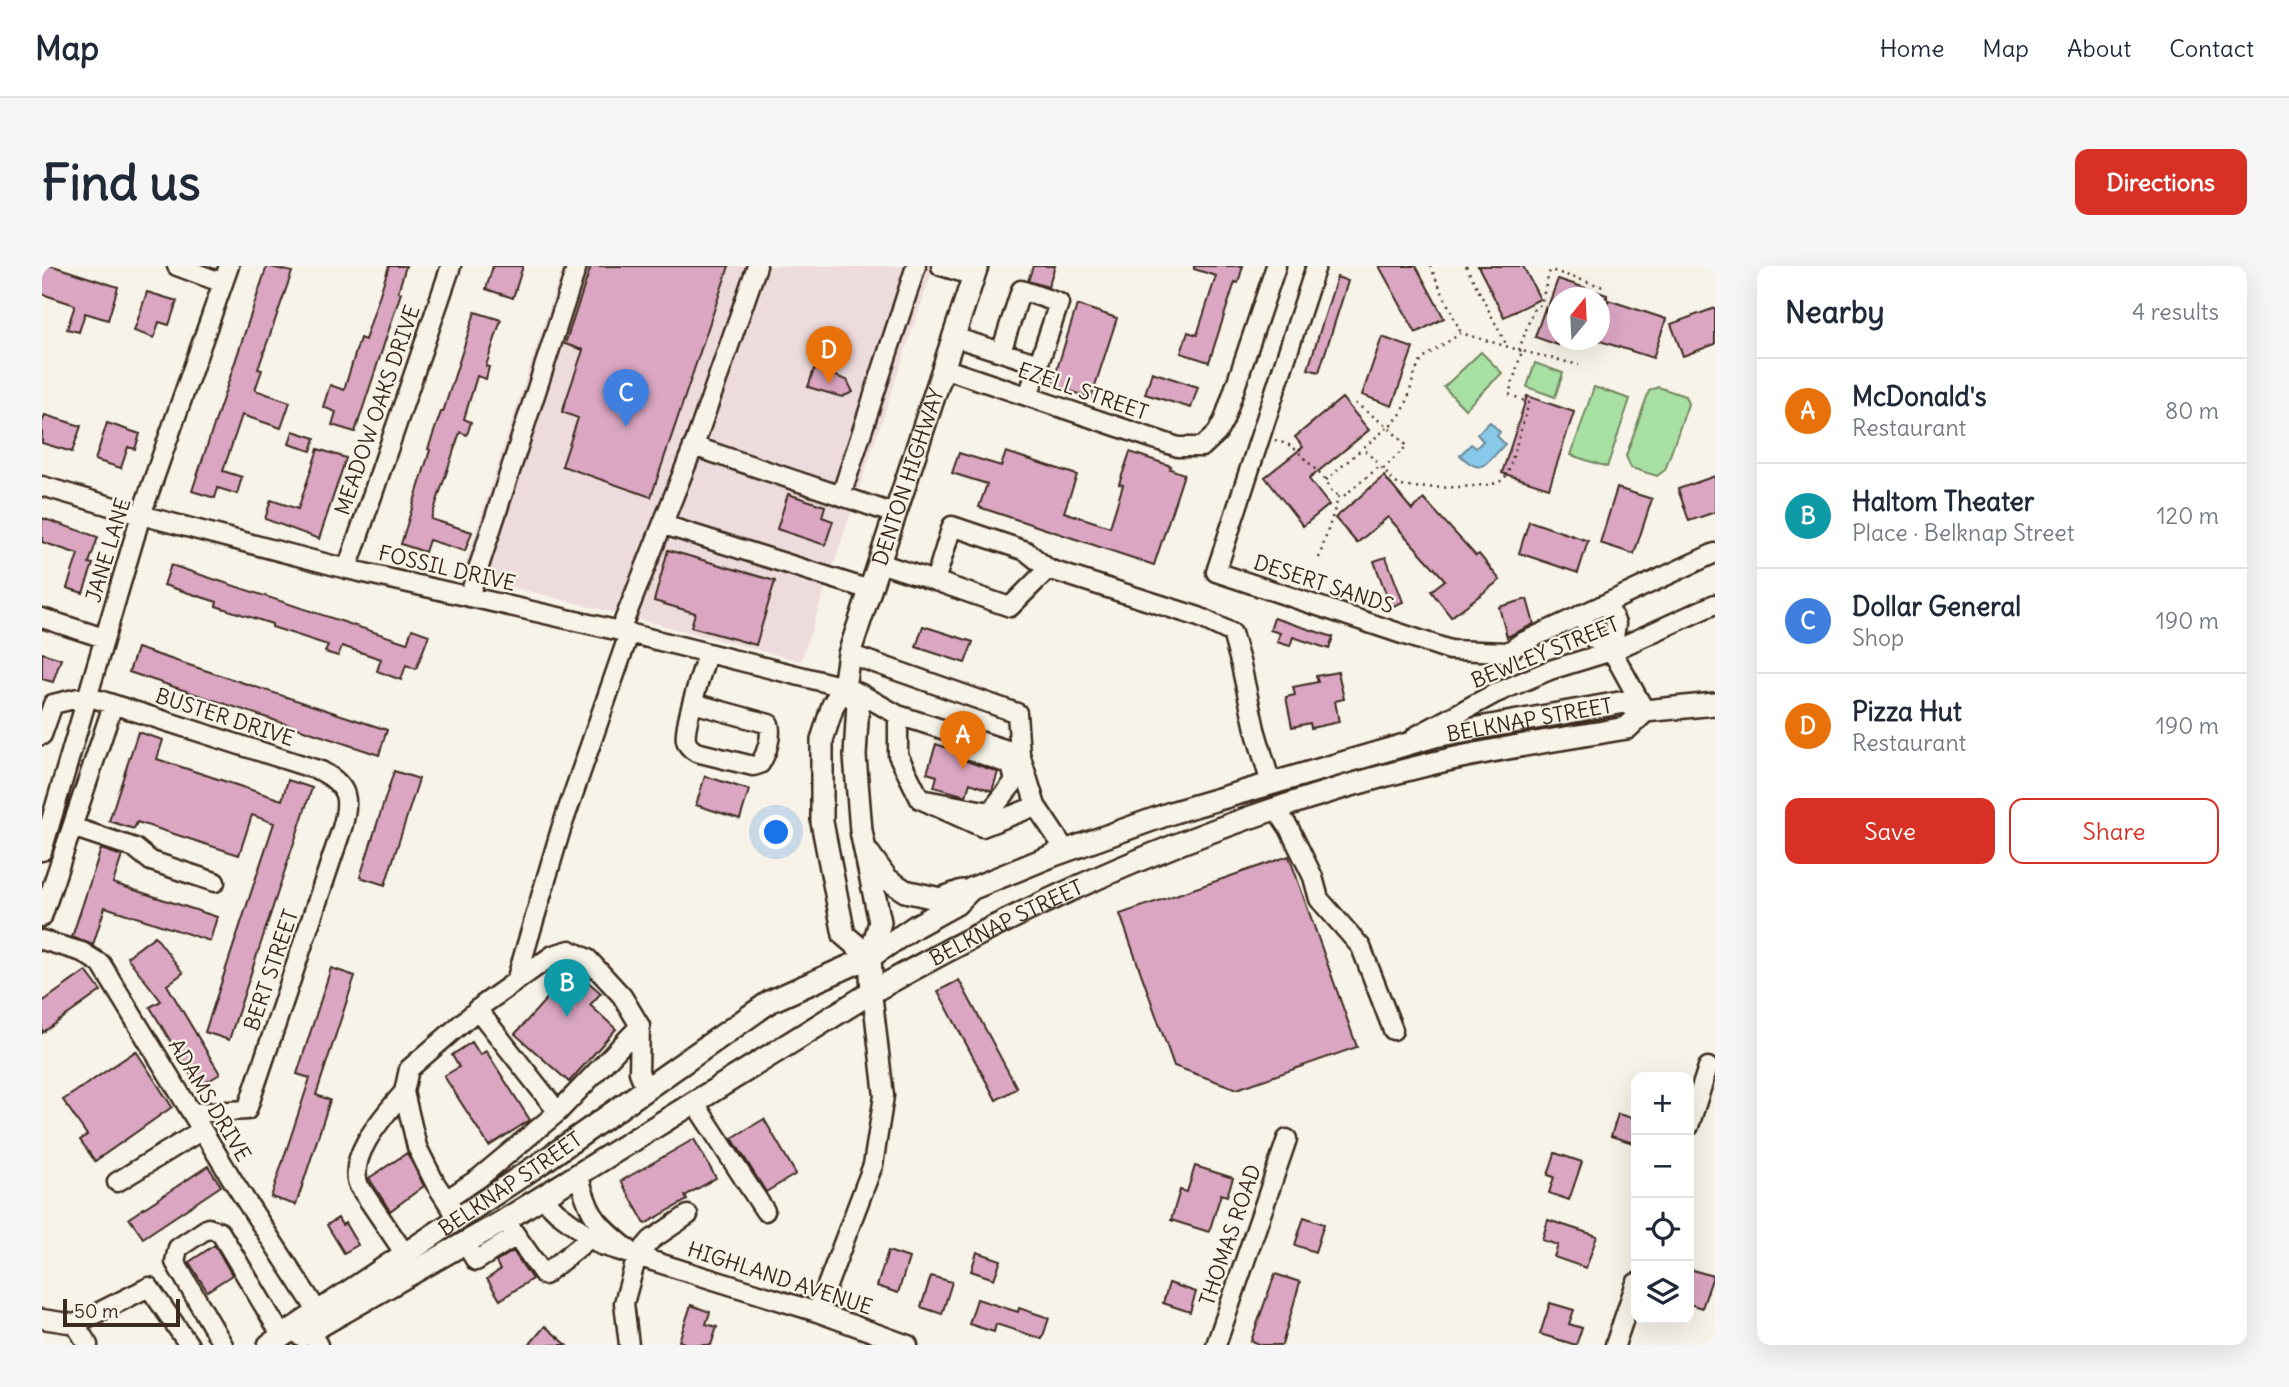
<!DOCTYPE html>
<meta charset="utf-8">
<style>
body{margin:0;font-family:Delius,sans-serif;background:#f6f6f7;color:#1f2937}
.controls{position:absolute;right:21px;bottom:21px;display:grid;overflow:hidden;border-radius:14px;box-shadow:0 7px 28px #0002}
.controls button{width:63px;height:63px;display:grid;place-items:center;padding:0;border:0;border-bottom:2px solid #e0e1e3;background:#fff;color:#1f2937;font:35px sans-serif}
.compass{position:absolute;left:1505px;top:21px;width:63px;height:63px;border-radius:50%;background:#fff;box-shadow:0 7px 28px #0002;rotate:18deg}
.scale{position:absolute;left:21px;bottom:18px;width:117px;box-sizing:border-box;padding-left:7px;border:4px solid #3b2a1e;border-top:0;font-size:19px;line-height:24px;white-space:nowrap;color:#3b2a1e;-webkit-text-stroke:5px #f7f3e8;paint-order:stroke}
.you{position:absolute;left:735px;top:567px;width:24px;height:24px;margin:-18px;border:5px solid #fff;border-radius:50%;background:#1a73e8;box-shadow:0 0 0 10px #1a73e833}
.badge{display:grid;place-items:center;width:46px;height:46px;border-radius:50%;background:#d93025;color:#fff;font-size:23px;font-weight:700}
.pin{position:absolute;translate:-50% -58px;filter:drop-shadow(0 2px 4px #0008)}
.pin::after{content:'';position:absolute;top:37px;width:24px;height:21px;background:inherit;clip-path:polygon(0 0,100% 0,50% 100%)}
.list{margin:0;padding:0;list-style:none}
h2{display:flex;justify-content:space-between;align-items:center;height:91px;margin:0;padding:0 28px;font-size:30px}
h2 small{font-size:23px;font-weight:400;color:#747a83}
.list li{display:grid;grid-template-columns:46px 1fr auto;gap:21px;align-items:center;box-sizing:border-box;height:105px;padding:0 28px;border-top:2px solid #e0e1e3}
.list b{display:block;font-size:26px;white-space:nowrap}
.list p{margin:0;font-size:23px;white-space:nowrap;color:#747a83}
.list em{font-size:23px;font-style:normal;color:#747a83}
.actions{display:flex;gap:14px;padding:21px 28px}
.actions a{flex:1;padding:16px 0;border:2px solid #d93025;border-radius:14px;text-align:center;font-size:24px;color:#d93025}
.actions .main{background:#d93025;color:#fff}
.icon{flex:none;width:38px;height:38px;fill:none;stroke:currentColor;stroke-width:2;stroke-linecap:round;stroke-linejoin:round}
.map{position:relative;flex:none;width:1673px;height:1079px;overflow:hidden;border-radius:14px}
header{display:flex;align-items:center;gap:42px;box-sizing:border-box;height:98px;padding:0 35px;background:#fff;border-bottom:2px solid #e0e1e3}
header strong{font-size:33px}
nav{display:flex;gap:38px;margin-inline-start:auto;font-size:24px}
.intro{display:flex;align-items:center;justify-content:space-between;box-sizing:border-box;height:168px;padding:0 42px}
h1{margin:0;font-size:49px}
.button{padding:18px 32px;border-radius:14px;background:#d93025;color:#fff;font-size:24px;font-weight:700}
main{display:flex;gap:42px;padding:0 42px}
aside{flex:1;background:#fff;border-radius:14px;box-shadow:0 7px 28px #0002}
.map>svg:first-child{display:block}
.built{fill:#eedcdd}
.green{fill:#a8e0a3;stroke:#728560;stroke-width:2}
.water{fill:#88c9e9;stroke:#698998;stroke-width:2}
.building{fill:#daa6c2;stroke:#3b2a1e;stroke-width:2}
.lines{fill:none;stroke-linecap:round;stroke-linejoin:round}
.minor-casing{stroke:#3b2a1e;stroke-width:23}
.major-casing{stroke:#3b2a1e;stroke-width:26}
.path{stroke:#3b2a1e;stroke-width:2.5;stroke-dasharray:2 5;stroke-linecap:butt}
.minor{stroke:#f7f3e8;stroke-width:18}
.major{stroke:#f7f3e8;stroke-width:21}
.labels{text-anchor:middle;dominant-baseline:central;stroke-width:5;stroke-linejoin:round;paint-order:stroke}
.street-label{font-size:21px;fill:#3b2a1e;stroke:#f7f3e8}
</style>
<header>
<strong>Map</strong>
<nav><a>Home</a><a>Map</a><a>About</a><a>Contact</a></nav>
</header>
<div class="intro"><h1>Find us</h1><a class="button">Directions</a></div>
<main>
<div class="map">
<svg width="1673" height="1079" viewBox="0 0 1673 1079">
<rect width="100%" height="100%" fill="#f7f3e8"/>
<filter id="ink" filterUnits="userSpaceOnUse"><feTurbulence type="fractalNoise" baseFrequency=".0143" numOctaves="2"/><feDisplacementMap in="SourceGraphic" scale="14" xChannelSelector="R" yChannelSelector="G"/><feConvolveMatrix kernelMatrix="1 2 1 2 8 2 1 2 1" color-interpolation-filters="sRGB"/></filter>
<g filter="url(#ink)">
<path class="built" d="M 521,0 L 892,0 L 759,395 L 420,308 Z"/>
<path class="green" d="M 1439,86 L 1460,107 L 1423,143 L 1402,121 Z
M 1493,97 L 1521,107 L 1513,131 L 1485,121 Z
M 1552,121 L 1588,133 L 1565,201 L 1529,189 Z
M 1616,121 L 1643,130 L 1646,138 L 1623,204 L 1615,210 L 1589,202 L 1584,190 L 1607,125 Z"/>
<path class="water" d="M 1448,156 L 1458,166 L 1455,170 L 1463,178 C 1444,197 1441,212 1418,189 L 1429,178 L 1434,182 L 1441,175 L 1435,168 Z"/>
<path class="building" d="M 0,0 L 11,0 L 76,21 L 66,54 L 43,47 L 37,66 L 25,63 L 33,39 L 0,28 Z
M 225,0 L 250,6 L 216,103 L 220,104 L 213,124 L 248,136 L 239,162 L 200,149 L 181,205 L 200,211 L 195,228 L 176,222 L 173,232 L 150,225 Z
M 347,0 L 364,0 L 356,26 L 359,27 L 313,166 L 290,159 L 294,146 L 281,141 L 288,119 L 302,124 L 318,72 L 323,74 Z
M 451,0 L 481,0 L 471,32 L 444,23 Z
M 549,0 L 687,0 L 609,231 L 520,200 L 536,152 L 520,146 L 541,84 L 523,78 Z
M 991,0 L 1013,0 L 1006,21 L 986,15 Z
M 1152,0 L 1201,0 L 1196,17 L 1193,16 L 1167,96 L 1139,87 L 1146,66 L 1155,69 L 1174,10 L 1152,3 Z
M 1337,0 L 1374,0 L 1402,52 L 1374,67 Z
M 1436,0 L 1481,0 L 1498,33 L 1462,51 Z
M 1295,11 L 1306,15 L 1277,106 L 1266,103 Z
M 1516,13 L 1565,29 L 1565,32 L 1516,32 L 1516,79 L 1493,71 L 1503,42 L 1504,46 Z
M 105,26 L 135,35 L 127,59 L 117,56 L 112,72 L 92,65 Z
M 1566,34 L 1624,53 L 1611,92 L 1558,75 L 1558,61 Z
M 1035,39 L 1075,52 L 1049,132 L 1010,119 Z
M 1673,42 L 1673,78 L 1641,90 L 1629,58 Z
M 433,46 L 459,54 L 444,100 L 447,101 L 444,113 L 435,110 L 422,153 L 429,156 L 425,169 L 418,166 L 389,253 L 430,266 L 423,285 L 387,274 L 383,286 L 359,278 L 388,184 L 386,183 L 399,146 L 401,146 Z
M 1340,71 L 1371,82 L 1350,140 L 1320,129 Z
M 772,103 L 805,114 L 811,126 L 800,131 L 766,121 Z
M 1110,106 L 1156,121 L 1149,142 L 1103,128 Z
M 1485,130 L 1532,146 L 1507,222 L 1460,207 Z
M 1300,132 L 1327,164 L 1267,213 L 1287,239 L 1261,260 L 1223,211 L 1261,181 L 1253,171 Z
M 3,149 L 39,160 L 30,186 L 0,177 L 0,156 Z
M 65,157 L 98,168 L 93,183 L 86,181 L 79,202 L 53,194 Z
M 251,165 L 273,172 L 269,185 L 247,178 Z
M 276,183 L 304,192 L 277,273 L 223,253 L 229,234 L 256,243 Z
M 964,186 L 1035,209 L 1022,246 L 1068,261 L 1081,219 L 1077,218 L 1088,186 L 1129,200 L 1128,203 L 1142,208 L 1112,299 L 937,241 L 945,218 L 910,207 L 917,187 L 959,200 Z
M 1342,210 L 1370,244 L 1382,233 L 1434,290 L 1437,288 L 1458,314 L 1409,351 L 1389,325 L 1403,314 L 1346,251 L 1315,277 L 1293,252 Z
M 1673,210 L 1673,246 L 1647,255 L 1636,223 Z
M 1575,222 L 1610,233 L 1592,288 L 1558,277 Z
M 746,228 L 783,240 L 780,251 L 791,255 L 783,279 L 735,263 Z
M 0,252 L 56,271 L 47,297 L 51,298 L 41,327 L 25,322 L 36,288 L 0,276 Z
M 1487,255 L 1546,275 L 1536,307 L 1477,287 Z
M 626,284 L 733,315 L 714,379 L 649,361 L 653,347 L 612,335 Z
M 1344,291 L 1361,336 L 1349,341 L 1332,295 Z
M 129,299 L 365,377 L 370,363 L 387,369 L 374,403 L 364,399 L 359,414 L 335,405 L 339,393 L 300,380 L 296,390 L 283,386 L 286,379 L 230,361 L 230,358 L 174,340 L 175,336 L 122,319 Z
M 1485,333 L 1492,358 L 1465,371 L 1457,341 Z
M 1232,352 L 1291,371 L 1287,383 L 1251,371 L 1248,380 L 1235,376 L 1238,367 L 1228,364 Z
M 881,360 L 931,376 L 923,397 L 874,381 Z
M 95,382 L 345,464 L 337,489 L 87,406 Z
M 0,387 L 19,393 L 11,416 L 0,413 Z
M 1296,406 L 1302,433 L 1293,435 L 1297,456 L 1269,462 L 1268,457 L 1250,461 L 1244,431 L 1253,429 L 1251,421 L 1276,416 L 1274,410 Z
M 96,466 L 121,474 L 115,493 L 240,534 L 246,514 L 270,522 L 187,774 L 163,766 L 232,557 L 210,549 L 197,589 L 95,556 L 92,563 L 67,555 Z
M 894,478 L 917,486 L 924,495 L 956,506 L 950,525 L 928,517 L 924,530 L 892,521 L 895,510 L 885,507 Z
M 352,505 L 377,513 L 343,619 L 318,611 Z
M 663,510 L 707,524 L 698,553 L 654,539 Z
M 59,583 L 80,590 L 71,617 L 175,651 L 168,675 L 63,641 L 51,679 L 30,671 Z
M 1247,590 L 1315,781 L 1195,823 L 1132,800 L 1078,648 Z
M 113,670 L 141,707 L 125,719 L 178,808 L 156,821 L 108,741 L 119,735 L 85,691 Z
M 289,702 L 313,710 L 274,829 L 288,834 L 254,939 L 229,931 L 268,812 L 255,808 Z
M 531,703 L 559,727 L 548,739 L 574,763 L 527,816 L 473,768 Z
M 44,705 L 59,725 L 0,767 L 0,736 Z
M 917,714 L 975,822 L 954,834 L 896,725 Z
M 430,776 L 438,789 L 444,785 L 488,854 L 447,880 L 402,810 L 417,801 L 410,789 Z
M 94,785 L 130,841 L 53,895 L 38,874 L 45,869 L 21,834 Z
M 1576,848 L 1594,853 L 1594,867 L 1591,877 L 1569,870 Z
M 722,853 L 754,908 L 724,926 L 690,872 Z
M 652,873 L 674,912 L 643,930 L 645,934 L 603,958 L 579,915 Z
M 365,887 L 382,920 L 348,945 L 327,912 Z
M 1513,887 L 1540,896 L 1527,934 L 1507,927 L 1512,911 L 1506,909 Z
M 166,900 L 179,920 L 101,972 L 87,952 Z
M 1153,900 L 1191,912 L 1185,930 L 1179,928 L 1167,966 L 1129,954 L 1138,924 L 1145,926 Z
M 1262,951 L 1282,958 L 1273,986 L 1253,979 Z
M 296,952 L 300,959 L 303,957 L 316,979 L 302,987 L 285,959 Z
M 1506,954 L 1555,970 L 1544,1002 L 1512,991 L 1516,979 L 1500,974 Z
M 173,979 L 190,1009 L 165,1025 L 147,996 Z
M 471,985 L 490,1013 L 458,1034 L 445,1013 L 458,1004 L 454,996 Z
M 846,985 L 867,992 L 856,1027 L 835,1020 Z
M 935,986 L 959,994 L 952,1013 L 929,1005 Z
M 1647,1003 L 1671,1010 L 1660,1042 L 1647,1038 Z
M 1233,1008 L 1258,1016 L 1240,1079 L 1220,1079 L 1209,1075 Z
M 889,1010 L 910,1016 L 900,1048 L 879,1041 Z
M 1127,1017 L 1154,1026 L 1148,1046 L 1121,1037 Z
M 935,1033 L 976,1046 L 977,1042 L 1007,1052 L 1000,1073 L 954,1058 L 952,1066 L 927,1058 Z
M 1508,1037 L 1532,1044 L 1527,1058 L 1540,1062 L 1534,1079 L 1498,1068 Z
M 649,1039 L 668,1046 L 664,1058 L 675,1061 L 669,1079 L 648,1079 L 637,1075 Z
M 503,1060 L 525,1079 L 487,1079 Z"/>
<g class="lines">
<g class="minor-casing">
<path id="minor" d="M 135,0 L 181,17
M 899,0 L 932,10
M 1274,0 L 1174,306 L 1408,384 L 1466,386 L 1479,377 L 1673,287
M 912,71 L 959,86 L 979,24 L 1017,37 L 986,130
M 959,86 L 997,98
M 901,102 L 1136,181 L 1160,181 L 1175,167 L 1182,154 L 1234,0
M 651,180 L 853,248
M 0,220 L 99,249 L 305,303 L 578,365 L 802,421 L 819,428 L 856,449 L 978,488 L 994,540 L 1024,585
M 799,230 L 874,0
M 622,259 L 828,324
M 837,297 L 893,315
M 305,303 L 409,0
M 1006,303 L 968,341 L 893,315 L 910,260 L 984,285 L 1006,303 L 1157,351 L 1190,367 L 1199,399 L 1213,463 L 1229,518
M 427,331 L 535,0
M 1565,337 L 1574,358 L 1570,385
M 1540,348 L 1549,371 L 1570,385 L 1603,445
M 0,352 L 62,372
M 578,365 L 654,174 L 715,0
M 807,388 L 975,447 L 978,488
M 651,437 L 727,458 C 730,470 725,487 718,498 L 711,500 L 654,486 C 649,483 645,480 644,474 C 641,459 661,404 665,387
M 856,449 L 856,489 L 878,533 L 940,561 L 994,540
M 0,469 L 11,438 L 45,430 L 279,505 C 307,520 308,534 300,562 L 205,844 L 150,847
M 1374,470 L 1452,428 L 1508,404 L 1570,385 L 1673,338
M 878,533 L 948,546 L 973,515 L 969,499 L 928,484
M 1235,544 L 1247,562 L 1271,611 L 1277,633 L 1319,681 L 1351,764
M 30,561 L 93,582 L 109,595 L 173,616
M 0,585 L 99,249 L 187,0
M 0,651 L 71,439
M 0,674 L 40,686 L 59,698 L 193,918 L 276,1046
M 474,715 L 519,563 L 587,368
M 362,826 C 343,849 304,890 317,920 L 363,988
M 652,836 L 723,945
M 516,846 L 598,760
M 1647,860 L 1666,801
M 536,907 C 547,950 553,956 587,984
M 75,916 L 160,864
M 500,931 L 515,946 L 559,979 L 775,1046 L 866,1079
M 404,934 L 437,912 L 516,846 L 435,743
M 416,952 L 393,917 L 375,881 L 362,826 L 367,803 L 442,738 L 511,689 L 528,684 L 546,693 L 580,730 L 598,760 L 597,806 L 604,823
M 463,954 L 502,1009 L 548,972
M 423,977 L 434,995 L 474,970
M 775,1046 L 831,899 L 842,830 L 830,726
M 0,1053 L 33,1058
M 268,1066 L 276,1079
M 46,1079 L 33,1058 L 107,1021 L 147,1079
M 181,1079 L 133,996 L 136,982 L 166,962 L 178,966 L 240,1070
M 587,1079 L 582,1037 L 595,990 L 609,974 L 646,949
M 1174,1079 L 1245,873
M 1573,1079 L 1594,1017"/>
</g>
<g class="major-casing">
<g id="major">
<path d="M 802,421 L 816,437 L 813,490 L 819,565 L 838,656 L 828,691 L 830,726"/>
<path d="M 1603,445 L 1673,438"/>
<path d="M 827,588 L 845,613 L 863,625 L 898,633 L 920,625"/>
<path id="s1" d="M 828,691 L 802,669 L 780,556 L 780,474 L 791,439 L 802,421 L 807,388 L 935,0"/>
<path id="s2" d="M 260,1070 L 463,954 L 830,726 C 1006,626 1195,544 1392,497 C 1455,482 1521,473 1585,462 L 1603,445"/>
<path id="s3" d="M 227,1079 L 502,895 L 729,735 L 828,691 L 874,660 L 914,638 L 929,623 L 1012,589 L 1132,546 L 1393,470 L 1583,436 L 1603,445"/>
</g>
</g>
<path class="path" d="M 1388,0 L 1419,67
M 1424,0 L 1465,80
M 1477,84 L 1491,44 L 1499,38 L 1508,4 L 1562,21
M 1313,137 L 1346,161 L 1321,182 L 1338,200
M 1233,174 L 1250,180 L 1284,214 L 1290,226 L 1297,230
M 1341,203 L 1365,180 L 1346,161 C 1372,141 1364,121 1378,97 C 1385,87 1408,75 1419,67 L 1480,85
M 1284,214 L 1321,182
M 1277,292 L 1297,230 L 1303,229 L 1338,200 C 1343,205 1350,215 1357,219 C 1369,224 1440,221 1454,217 C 1460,215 1463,212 1466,207 L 1487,137 L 1467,128 L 1480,85 L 1537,99"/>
<use href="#minor" class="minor"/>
<use href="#major" class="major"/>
</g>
</g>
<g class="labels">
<g class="street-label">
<text transform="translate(1041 125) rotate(19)">EZELL STREET</text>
<text transform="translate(335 144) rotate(-71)">MEADOW OAKS DRIVE</text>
<text stroke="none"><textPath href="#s1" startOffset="509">DENTON HIGHWAY</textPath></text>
<text transform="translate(66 284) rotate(-73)">JANE LANE</text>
<text transform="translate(405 302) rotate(13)">FOSSIL DRIVE</text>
<text transform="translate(1282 318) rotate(18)">DESERT SANDS</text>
<text transform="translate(1503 386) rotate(-22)">BEWLEY STREET</text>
<text transform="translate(183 451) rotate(18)">BUSTER DRIVE</text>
<text stroke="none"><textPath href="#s3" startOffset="1424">BELKNAP STREET</textPath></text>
<text stroke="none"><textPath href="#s2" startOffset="817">BELKNAP STREET</textPath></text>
<text transform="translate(229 704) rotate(-71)">BERT STREET</text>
<text transform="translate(168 834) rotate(59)">ADAMS DRIVE</text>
<text stroke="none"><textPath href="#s3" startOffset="290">BELKNAP STREET</textPath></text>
<text transform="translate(1188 969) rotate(-71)">THOMAS ROAD</text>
<text transform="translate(738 1012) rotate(18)">HIGHLAND AVENUE</text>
</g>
</g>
</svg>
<div class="controls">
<button>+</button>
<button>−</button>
<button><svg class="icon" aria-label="locate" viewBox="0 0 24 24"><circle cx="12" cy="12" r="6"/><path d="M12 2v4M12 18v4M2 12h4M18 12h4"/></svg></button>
<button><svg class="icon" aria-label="layers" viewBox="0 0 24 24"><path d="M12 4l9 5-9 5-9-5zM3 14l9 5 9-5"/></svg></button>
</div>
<svg class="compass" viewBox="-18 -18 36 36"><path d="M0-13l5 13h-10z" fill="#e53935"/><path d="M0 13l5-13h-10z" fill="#747a83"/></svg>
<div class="scale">50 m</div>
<div class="you"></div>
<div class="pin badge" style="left:921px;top:503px;background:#e8710a">A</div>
<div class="pin badge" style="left:525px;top:751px;background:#0f9aa8">B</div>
<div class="pin badge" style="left:584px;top:161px;background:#3f7fe0">C</div>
<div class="pin badge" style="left:787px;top:118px;background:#e8710a">D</div>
</div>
<aside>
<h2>Nearby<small>4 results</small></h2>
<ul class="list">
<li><span class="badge" style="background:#e8710a">A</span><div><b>McDonald's</b><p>Restaurant</p></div><em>80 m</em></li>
<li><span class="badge" style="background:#0f9aa8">B</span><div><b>Haltom Theater</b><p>Place · Belknap Street</p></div><em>120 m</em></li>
<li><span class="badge" style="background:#3f7fe0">C</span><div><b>Dollar General</b><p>Shop</p></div><em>190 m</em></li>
<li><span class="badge" style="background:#e8710a">D</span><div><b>Pizza Hut</b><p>Restaurant</p></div><em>190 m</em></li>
</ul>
<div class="actions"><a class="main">Save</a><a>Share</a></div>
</aside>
</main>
